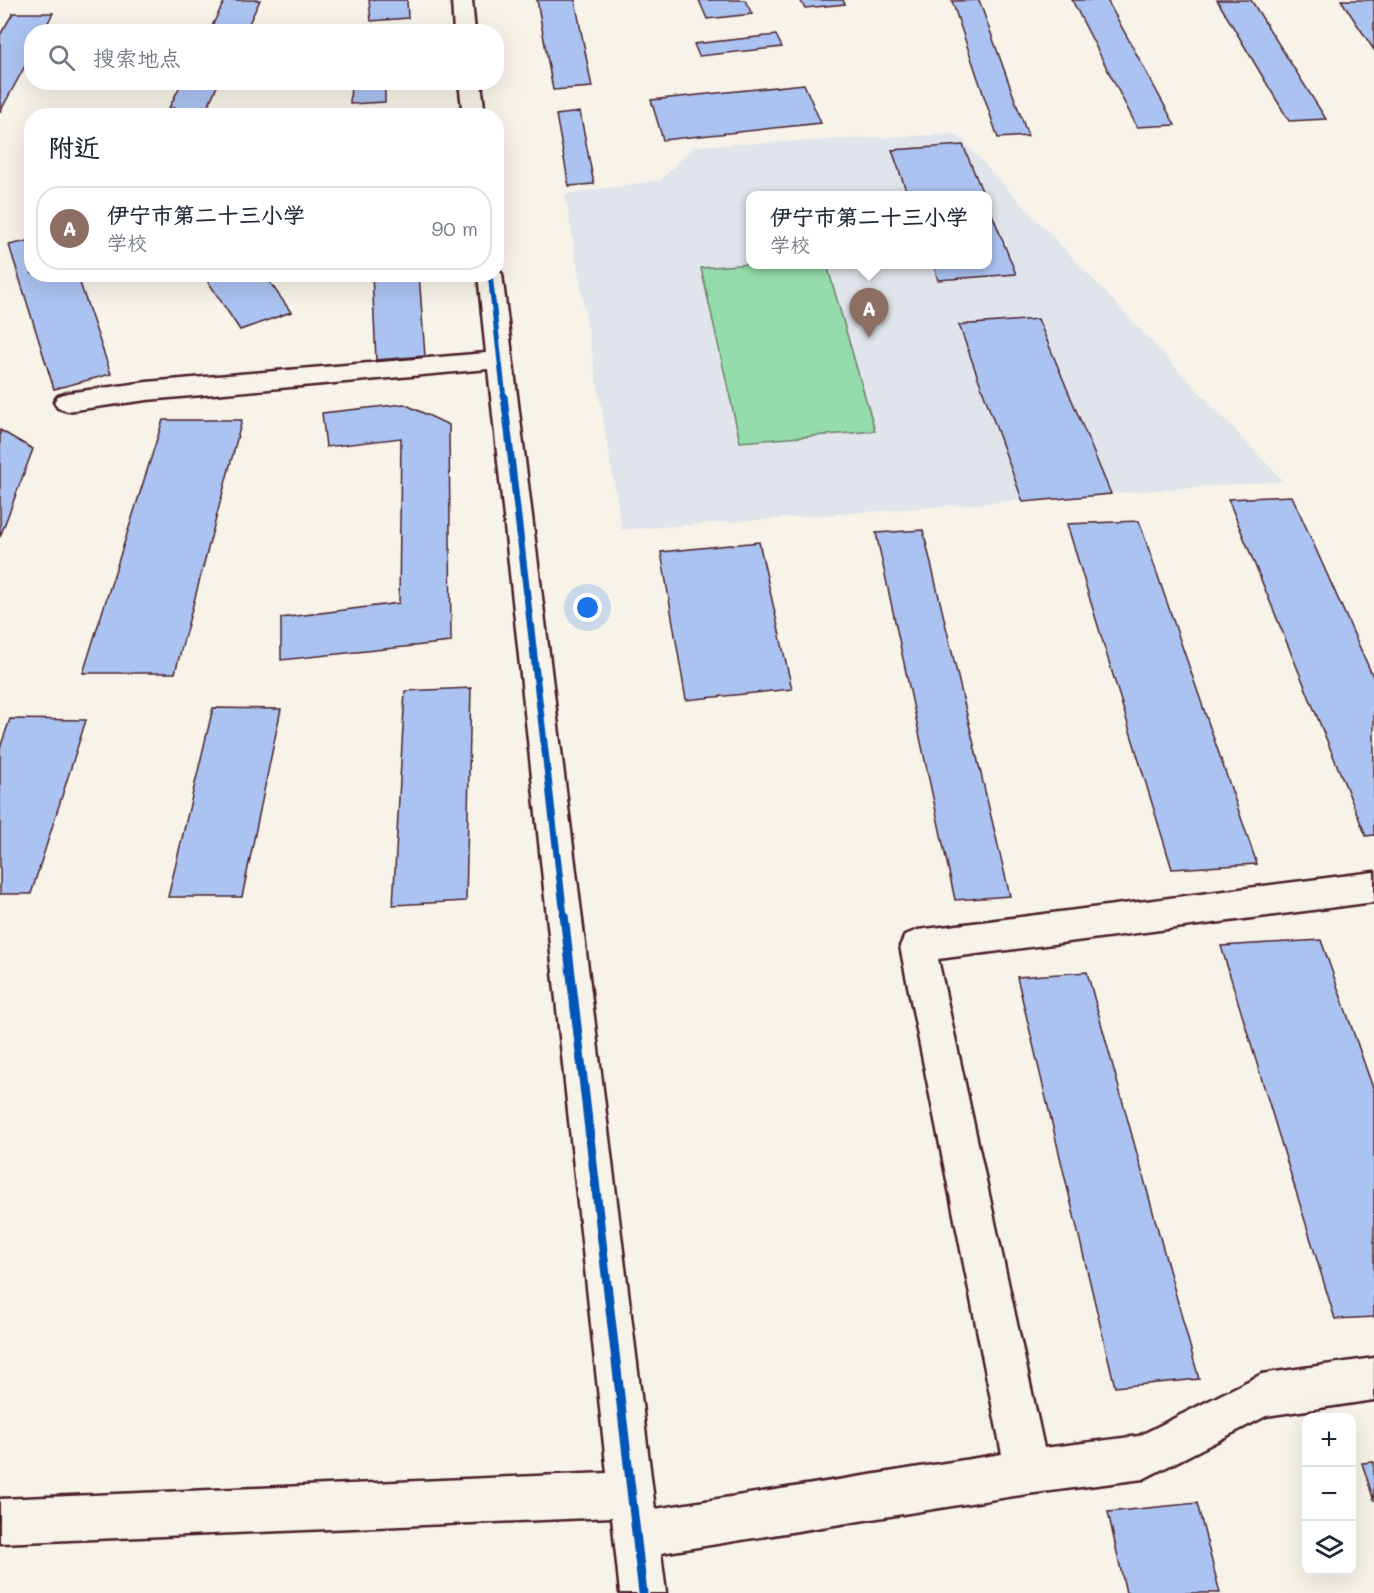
<!DOCTYPE html>
<html lang="zh">
<meta charset="utf-8">
<style>
body{margin:0;font-family:Mali,"LXGW WenKai TC",sans-serif;background:#f2f2f3;color:#1f2937}
.controls{position:absolute;right:18px;bottom:18px;display:grid;overflow:hidden;border-radius:12px;box-shadow:0 6px 24px #0002}
.controls button{width:54px;height:54px;display:grid;place-items:center;padding:0;border:0;border-bottom:2px solid #e0e1e3;background:#fff;color:#1f2937;font:30px sans-serif}
.you{position:absolute;left:588px;top:608px;width:21px;height:21px;margin:-15px;border:4px solid #fff;border-radius:50%;background:#1a73e8;box-shadow:0 0 0 9px #1a73e833}
.badge{display:grid;place-items:center;width:39px;height:39px;border-radius:50%;background:#7c3aed;color:#fff;font-size:20px;font-weight:700}
.pin{position:absolute;translate:-50% -50px;filter:drop-shadow(0 2px 3px #0008)}
.pin::after{content:'';position:absolute;top:32px;width:21px;height:18px;background:inherit;clip-path:polygon(0 0,100% 0,50% 100%)}
.popup{position:absolute;left:746px;top:191px;width:246px;height:78px;box-sizing:border-box;display:grid;place-content:center;border-radius:12px;background:#fff;filter:drop-shadow(0 2px 4px #0005);font-size:20px;white-space:nowrap;color:#747a83}
.popup b{font-size:22px;color:#1f2937}
.popup::after{content:'';position:absolute;left:50%;top:100%;margin-left:-12px;border:12px solid transparent;border-top-color:#fff}
.list{margin:0;padding:0;list-style:none}
h2{display:flex;justify-content:space-between;align-items:center;height:78px;margin:0;padding:0 24px;font-size:26px}
h2 small{font-size:20px;font-weight:400;color:#747a83}
.list li{display:grid;grid-template-columns:39px 1fr auto;gap:18px;align-items:center;box-sizing:border-box;height:84px;margin:0 12px 12px;padding:0 12px;border:2px solid #e0e1e3;border-radius:24px}
.list b{display:block;font-size:22px;white-space:nowrap}
.list p{margin:0;font-size:20px;white-space:nowrap;color:#747a83}
.list em{font-size:20px;font-style:normal;color:#747a83}
.icon{flex:none;width:33px;height:33px;fill:none;stroke:currentColor;stroke-width:2;stroke-linecap:round;stroke-linejoin:round}
.map{position:relative;flex:none;width:1374px;height:1593px;overflow:hidden}
.search{position:absolute;background:#fff;box-shadow:0 6px 24px #0002;left:24px;top:24px;width:480px;height:66px;display:flex;align-items:center;gap:15px;box-sizing:border-box;padding:0 21px;border-radius:24px;color:#747a83;font-size:22px}
.panel{position:absolute;background:#fff;box-shadow:0 6px 24px #0002;left:24px;top:108px;width:480px;height:174px;border-radius:24px}
.map>svg:first-child{display:block}
.built{fill:#e0e5eb;fill-rule:evenodd}
.green{fill:#94dcab;stroke:#6f7e6b;stroke-width:1.5}
.building{fill:#abc3f1;stroke:#4a1f2b;stroke-width:1.5}
.lines{fill:none;stroke-linecap:round;stroke-linejoin:round}
.minor-casing{stroke:#4a1f2b;stroke-width:5}
.minor{fill:#f7f3e8;fill-rule:evenodd}
.cycleway-far2-casing{stroke:#f7f3e8;stroke-width:8}
.cycleway-far1-casing{stroke:#f7f3e8;stroke-width:10}
.cycleway-casing{stroke:#f7f3e8;stroke-width:13}
.cycleway-far2{stroke:#0057b8;stroke-width:5}
.cycleway-far1{stroke:#0057b8;stroke-width:7}
.cycleway{stroke:#0057b8;stroke-width:9}
</style>
<div class="map">
<svg width="1374" height="1593" viewBox="0 0 1374 1593">
<rect width="100%" height="100%" fill="#f7f3e8"/>
<filter id="ink" filterUnits="userSpaceOnUse"><feTurbulence type="fractalNoise" baseFrequency=".0167" numOctaves="2"/><feDisplacementMap in="SourceGraphic" scale="12" xChannelSelector="R" yChannelSelector="G"/><feConvolveMatrix kernelMatrix="1 2 1 2 8 2 1 2 1" color-interpolation-filters="sRGB"/></filter>
<g filter="url(#ink)">
<path class="built" d="M 956,134 L 1283,481 L 622,530 L 565,194 L 661,180 L 693,146 ZM 750,196 L 988,196 L 988,264 L 750,264 Z"/>
<path class="green" d="M 750,264 L 827,265 L 875,431 L 740,442 L 701,268 Z"/>
<path class="building" d="M 225,0 L 260,0 L 245,32 L 209,32 Z
M 369,0 L 407,0 L 408,18 L 371,21 Z
M 537,0 L 575,0 L 592,87 L 553,90 Z
M 699,0 L 745,0 L 752,14 L 707,19 Z
M 800,0 L 843,0 L 845,4 L 805,8 Z
M 979,0 L 1028,136 L 998,138 L 952,1 Z
M 1072,0 L 1107,0 L 1175,125 L 1137,127 Z
M 1217,0 L 1251,0 L 1326,119 L 1289,121 Z
M 1341,0 L 1374,0 L 1374,50 Z
M 13,13 L 53,13 L 43,32 L 32,32 L 32,53 L 0,112 L 0,35 Z
M 385,27 L 385,32 L 351,32 L 352,29 Z
M 776,35 L 782,47 L 699,56 L 694,44 Z
M 182,82 L 219,82 L 206,110 L 169,108 Z
M 351,82 L 385,82 L 385,102 L 350,104 Z
M 804,84 L 821,123 L 663,140 L 651,100 Z
M 580,112 L 594,184 L 569,186 L 556,115 Z
M 963,145 L 984,196 L 908,196 L 892,150 Z
M 988,204 L 1016,274 L 938,280 L 933,264 L 988,264 Z
M 32,240 L 32,274 L 77,274 L 111,374 L 54,389 L 9,245 Z
M 203,274 L 264,274 L 291,312 L 240,330 Z
M 372,274 L 419,274 L 425,356 L 376,360 Z
M 1038,319 L 1111,494 L 1023,502 L 959,325 Z
M 404,404 L 449,425 L 451,642 L 281,660 L 281,618 L 399,603 L 401,438 L 326,447 L 322,413 Z
M 163,420 L 242,420 L 175,673 L 83,673 Z
M 0,430 L 33,449 L 0,537 Z
M 1292,496 L 1374,679 L 1374,835 L 1366,836 L 1228,499 Z
M 1139,521 L 1257,864 L 1172,869 L 1067,524 Z
M 923,530 L 1010,896 L 955,900 L 876,533 Z
M 759,542 L 792,689 L 686,700 L 661,552 Z
M 471,688 L 466,901 L 393,905 L 405,691 Z
M 213,708 L 281,709 L 242,897 L 168,897 Z
M 10,719 L 86,720 L 31,894 L 0,894 L 0,748 Z
M 1321,940 L 1374,1091 L 1374,1317 L 1335,1319 L 1221,946 Z
M 1087,972 L 1199,1379 L 1115,1387 L 1017,977 Z
M 1374,1462 L 1374,1501 L 1362,1463 Z
M 1197,1503 L 1220,1593 L 1126,1593 L 1108,1512 Z"/>
<g class="lines">
<g class="minor-casing">
<path id="minor" d="M 452,0 L 472,0 L 475,32 L 454,32 Z
M 459,82 L 481,82 L 485,116 L 463,116 Z
M 496,268 L 502,274 L 655,1509 L 1002,1454 L 900,946 L 905,935 L 918,930 L 1374,872 L 1374,902 L 938,959 L 1044,1448 L 1139,1436 L 1262,1374 L 1374,1358 L 1374,1400 L 1266,1416 L 1143,1479 L 1027,1494 L 661,1553 L 666,1593 L 620,1593 L 612,1517 L 0,1543 L 0,1499 L 607,1473 L 488,369 L 147,400 L 67,411 L 58,408 L 54,402 L 58,396 L 67,393 L 147,382 L 486,353 L 478,274 L 496,274 Z"/>
</g>
<use href="#minor" class="minor"/>
<g class="cycleway-far2-casing">
<path id="cycleway-far2" d="M 490,274 L 504,398"/>
</g>
<g class="cycleway-far1-casing">
<path id="cycleway-far1" d="M 504,396 L 564,916"/>
</g>
<g class="cycleway-casing">
<path id="cycleway" d="M 564,915 L 643,1593"/>
</g>
<use href="#cycleway-far2" class="cycleway-far2"/>
<use href="#cycleway-far1" class="cycleway-far1"/>
<use href="#cycleway" class="cycleway"/>
</g>
</g>
</svg>
<div class="controls">
<button>+</button>
<button>−</button>
<button><svg class="icon" aria-label="layers" viewBox="0 0 24 24"><path d="M12 4l9 5-9 5-9-5zM3 14l9 5 9-5"/></svg></button>
</div>
<div class="you"></div>
<div class="pin badge" style="left:869px;top:338px;background:#8d6e63">A</div>
<div class="popup"><b>伊宁市第二十三小学</b>学校</div>
<div class="search"><svg class="icon" aria-label="search" viewBox="0 0 24 24"><circle cx="10" cy="10" r="6"/><path d="M15 15l6 6"/></svg>搜索地点</div>
<section class="panel">
<h2>附近<small></small></h2>
<ul class="list">
<li><span class="badge" style="background:#8d6e63">A</span><div><b>伊宁市第二十三小学</b><p>学校</p></div><em>90 m</em></li>
</ul>
</section>
</div>
